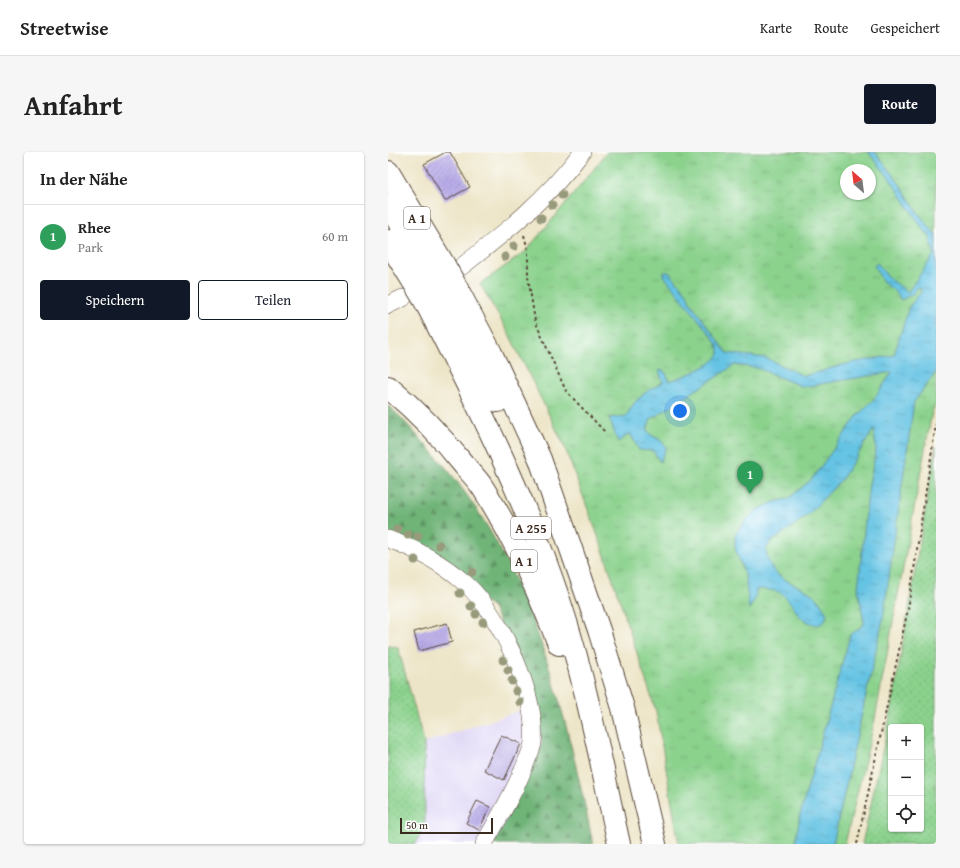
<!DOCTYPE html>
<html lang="de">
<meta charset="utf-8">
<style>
body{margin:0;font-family:"Gentium Book Plus",serif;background:#f6f6f6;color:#222}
.controls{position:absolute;right:12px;bottom:12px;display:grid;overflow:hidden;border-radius:4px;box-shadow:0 1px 3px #0004}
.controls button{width:36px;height:36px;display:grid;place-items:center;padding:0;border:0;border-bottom:1px solid #e0e0e0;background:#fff;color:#222;font:20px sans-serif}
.compass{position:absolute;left:452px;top:12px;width:36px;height:36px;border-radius:50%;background:#fff;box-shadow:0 1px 3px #0004;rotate:332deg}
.scale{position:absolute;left:12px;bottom:10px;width:93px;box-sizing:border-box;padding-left:4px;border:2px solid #3b2a1e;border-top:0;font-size:11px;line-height:14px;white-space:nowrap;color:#3b2a1e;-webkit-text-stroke:3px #fff;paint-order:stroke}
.you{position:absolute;left:292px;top:259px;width:14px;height:14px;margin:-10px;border:3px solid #fff;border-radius:50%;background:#1a73e8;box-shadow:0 0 0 6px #1a73e833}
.badge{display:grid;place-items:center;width:26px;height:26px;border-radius:50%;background:#111827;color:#fff;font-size:13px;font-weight:700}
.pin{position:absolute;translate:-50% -33px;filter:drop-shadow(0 1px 2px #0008)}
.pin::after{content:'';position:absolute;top:21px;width:14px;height:12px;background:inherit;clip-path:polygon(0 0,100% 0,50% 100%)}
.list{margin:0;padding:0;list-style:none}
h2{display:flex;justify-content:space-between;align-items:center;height:52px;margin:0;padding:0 16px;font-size:17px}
h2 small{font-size:13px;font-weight:400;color:#767676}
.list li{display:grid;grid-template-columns:26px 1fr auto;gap:12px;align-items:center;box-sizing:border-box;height:64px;padding:0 16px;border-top:1px solid #e0e0e0}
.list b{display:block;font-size:15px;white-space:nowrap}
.list p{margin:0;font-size:13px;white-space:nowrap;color:#767676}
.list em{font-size:13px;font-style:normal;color:#767676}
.actions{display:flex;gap:8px;padding:12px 16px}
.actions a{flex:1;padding:9px 0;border:1px solid #111827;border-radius:4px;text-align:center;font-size:14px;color:#111827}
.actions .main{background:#111827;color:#fff}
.icon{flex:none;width:22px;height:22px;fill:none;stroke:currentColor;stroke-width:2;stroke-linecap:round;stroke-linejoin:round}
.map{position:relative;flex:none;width:548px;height:692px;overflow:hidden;border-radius:4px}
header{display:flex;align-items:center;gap:24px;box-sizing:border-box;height:56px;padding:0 20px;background:#fff;border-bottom:1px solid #e0e0e0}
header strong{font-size:19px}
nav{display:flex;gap:22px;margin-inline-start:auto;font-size:14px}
.intro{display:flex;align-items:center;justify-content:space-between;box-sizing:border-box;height:96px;padding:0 24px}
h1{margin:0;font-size:28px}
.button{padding:10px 18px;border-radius:4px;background:#111827;color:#fff;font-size:14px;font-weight:700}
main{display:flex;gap:24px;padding:0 24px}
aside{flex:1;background:#fff;border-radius:4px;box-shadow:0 1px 3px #0004}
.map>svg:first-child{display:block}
.built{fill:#ded5f5}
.grass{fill:url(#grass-dots);stroke:#637e56;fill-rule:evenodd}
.forest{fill:url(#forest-firs);stroke:#566f4b}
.park{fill:url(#park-tufts);stroke:#637e56;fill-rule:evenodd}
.water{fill:url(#water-ripples);stroke:#507680}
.building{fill:url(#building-hatch)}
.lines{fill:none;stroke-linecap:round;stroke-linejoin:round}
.minor-casing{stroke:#564637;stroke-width:18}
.highway-casing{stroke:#564637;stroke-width:24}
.path{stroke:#564637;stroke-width:2;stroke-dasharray:3 3;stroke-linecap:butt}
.minor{stroke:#fff;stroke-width:17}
.highway{stroke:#fff;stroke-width:22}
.highway-bridge-casing{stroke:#564637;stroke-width:24;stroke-linecap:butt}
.highway-bridge{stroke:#fff;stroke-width:22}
.tree{fill:#989a7c}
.labels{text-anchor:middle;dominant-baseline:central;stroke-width:3.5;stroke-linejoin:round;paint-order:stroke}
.shield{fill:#fff;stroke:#766a62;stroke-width:1}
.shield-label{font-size:13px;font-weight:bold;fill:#3b2a1e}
</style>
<header>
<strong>Streetwise</strong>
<nav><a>Karte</a><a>Route</a><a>Gespeichert</a></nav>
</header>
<div class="intro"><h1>Anfahrt</h1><a class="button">Route</a></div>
<main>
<aside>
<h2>In der Nähe<small></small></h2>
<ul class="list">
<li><span class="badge" style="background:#2e9e5b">1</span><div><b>Rhee</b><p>Park</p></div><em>60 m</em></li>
</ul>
<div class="actions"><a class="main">Speichern</a><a>Teilen</a></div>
</aside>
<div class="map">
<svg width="548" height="692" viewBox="0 0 548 692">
<defs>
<pattern id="grass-dots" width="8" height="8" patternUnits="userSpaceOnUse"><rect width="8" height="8" fill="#8bd28d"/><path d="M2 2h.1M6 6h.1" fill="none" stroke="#79b479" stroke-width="1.8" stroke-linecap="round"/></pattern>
<pattern id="forest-firs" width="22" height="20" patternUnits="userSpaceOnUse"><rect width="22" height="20" fill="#70b478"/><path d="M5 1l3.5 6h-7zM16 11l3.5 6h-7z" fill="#5d9362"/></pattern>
<pattern id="park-tufts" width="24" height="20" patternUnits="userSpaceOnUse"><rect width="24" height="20" fill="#8bd28d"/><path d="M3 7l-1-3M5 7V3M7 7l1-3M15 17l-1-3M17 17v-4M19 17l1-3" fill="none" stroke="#79b479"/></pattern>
<pattern id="water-ripples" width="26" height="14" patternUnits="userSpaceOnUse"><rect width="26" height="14" fill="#65c3e3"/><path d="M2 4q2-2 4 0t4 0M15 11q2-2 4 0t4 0" fill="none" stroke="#549fb7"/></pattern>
<pattern id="building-hatch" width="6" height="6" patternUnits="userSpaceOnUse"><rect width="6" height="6" fill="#b8aae9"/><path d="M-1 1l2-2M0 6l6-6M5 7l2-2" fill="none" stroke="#978bbc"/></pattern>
</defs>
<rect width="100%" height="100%" fill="#fff"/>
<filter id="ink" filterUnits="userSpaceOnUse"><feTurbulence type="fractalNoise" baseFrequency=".025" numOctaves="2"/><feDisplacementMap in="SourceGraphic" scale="8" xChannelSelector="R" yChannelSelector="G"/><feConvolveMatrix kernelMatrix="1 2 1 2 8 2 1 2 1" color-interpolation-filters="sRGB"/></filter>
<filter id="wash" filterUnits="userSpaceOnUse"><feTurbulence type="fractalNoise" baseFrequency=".012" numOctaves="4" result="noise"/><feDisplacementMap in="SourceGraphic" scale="16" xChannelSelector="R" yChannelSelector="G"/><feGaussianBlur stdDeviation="0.9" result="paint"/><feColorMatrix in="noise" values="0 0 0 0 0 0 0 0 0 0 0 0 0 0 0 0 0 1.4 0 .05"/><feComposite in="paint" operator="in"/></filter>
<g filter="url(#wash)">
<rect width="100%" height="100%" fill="#ede5c7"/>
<path class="built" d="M 149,553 L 154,591 L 138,629 L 106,692 L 28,692 L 37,669 L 36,591 Z"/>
<path class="grass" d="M 548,294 L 548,692 L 474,692 L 503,560 ZM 503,575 L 533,575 L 533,677 L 503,677 Z
M 0,494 L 10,495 L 36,591 L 37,669 L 28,692 L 0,692 Z"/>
<path class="forest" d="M 0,254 C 13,264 23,277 34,289 C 140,398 175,548 205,692 L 106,692 L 138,629 L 154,591 L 149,553 L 105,456 L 0,381 Z"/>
<path class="park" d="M 219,0 L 548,0 L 548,253 L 544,260 L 487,567 L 457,692 L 291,692 L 268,559 L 213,392 L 175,291 L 120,180 L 92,132 L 137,100 L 193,33 ZM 458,18 L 482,18 L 482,42 L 458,42 Z"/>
<path class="water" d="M 480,0 L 487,0 L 511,31 L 530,61 L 548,83 L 548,220 L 526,250 L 495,467 L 445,692 L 407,692 L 412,663 L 462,483 L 472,476 L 476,471 L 470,437 L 481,332 L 488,299 L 486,277 L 454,327 L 421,362 L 382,391 L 378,398 C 382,429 405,428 427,444 C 432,448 436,457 439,462 L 436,470 L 430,473 C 405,468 409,453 393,441 C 388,438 377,438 371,437 L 368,439 L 367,447 L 361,457 L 357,423 L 347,396 L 347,383 L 356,370 L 369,358 L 386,350 L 400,347 L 423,328 L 470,263 L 487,246 L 504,220 L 415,235 L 369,216 L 347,213 L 263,267 L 259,278 C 265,288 273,284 278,296 L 272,310 L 265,299 L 251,298 L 242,281 L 230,290 L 221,266 L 238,264 L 247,250 L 258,240 L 275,230 L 271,219 L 274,218 L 278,221 L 281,229 C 292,226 328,213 331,201 C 332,196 327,190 325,186 L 276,124 L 276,120 L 281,120 L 299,141 L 302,150 L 339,201 L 378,206 L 416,224 L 462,211 L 506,203 L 521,155 L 533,140 L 533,136 L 529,136 L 525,142 L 513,148 L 508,140 L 495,130 L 486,114 L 489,111 L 501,126 L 520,140 L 546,102 L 542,85 L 535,77 L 500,24 Z"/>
<g id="blocks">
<path class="building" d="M 58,0 L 62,0 L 82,35 L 57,49 L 36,12 Z
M 59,471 L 64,490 L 31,499 L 26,480 Z
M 113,583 L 133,592 L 116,628 L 96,618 Z
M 89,649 L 102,655 L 91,678 L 78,671 Z"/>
</g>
</g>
<g filter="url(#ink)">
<use href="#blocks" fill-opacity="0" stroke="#564637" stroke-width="1"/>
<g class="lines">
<g class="minor-casing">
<path id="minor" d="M 73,115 C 118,80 159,47 194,0
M 0,153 L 15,146
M 0,387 C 29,397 55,412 78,432 C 113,463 150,545 145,591 C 144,597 141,603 139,608 C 128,638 111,665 96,692"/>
</g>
<g class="highway-casing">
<path id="highway" d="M 0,20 L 56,113
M 0,52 L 42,121
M 0,89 L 25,129
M 66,131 L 103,201 L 152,307 L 211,478 L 235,556 L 267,692
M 52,139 L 110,249
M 36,147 C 87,246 137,345 172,451 C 198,529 213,611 231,692
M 0,235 C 28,258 53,284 76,313 C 82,320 90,328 95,336 C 126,385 150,438 171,492"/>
</g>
<path class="path" d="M 136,83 L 140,98 L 140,125 L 147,169 L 178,239 L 217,280
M 469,692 L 520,457 L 548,272"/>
<use href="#minor" class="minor"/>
<use href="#highway" class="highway"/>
<g class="highway-bridge-casing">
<path id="highway-bridge" d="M 56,113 L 66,131
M 42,121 L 52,139
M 25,129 L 36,147"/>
</g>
<use href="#highway-bridge" class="highway-bridge"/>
</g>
<g class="tree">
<circle cx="174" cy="43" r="4.5"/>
<circle cx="164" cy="53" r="4.5"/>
<circle cx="153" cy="66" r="4.5"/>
<circle cx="126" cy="94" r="4.5"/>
<circle cx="117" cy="105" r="4.5"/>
<circle cx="9" cy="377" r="4.5"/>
<circle cx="20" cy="383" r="4.5"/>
<circle cx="30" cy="384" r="4.5"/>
<circle cx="51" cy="393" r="4.5"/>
<circle cx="27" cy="408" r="4.5"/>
<circle cx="84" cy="420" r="4.5"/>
<circle cx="72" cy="441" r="4.5"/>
<circle cx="83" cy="454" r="4.5"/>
<circle cx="88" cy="462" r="4.5"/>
<circle cx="95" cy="470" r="4.5"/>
<circle cx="115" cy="508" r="4.5"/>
<circle cx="120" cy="518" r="4.5"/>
<circle cx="124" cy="529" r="4.5"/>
<circle cx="128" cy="539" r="4.5"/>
<circle cx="132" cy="550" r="4.5"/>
</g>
</g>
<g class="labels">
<g class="shield">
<rect x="16" y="55" width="26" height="22" rx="3"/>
<rect x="123" y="365" width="40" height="22" rx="3"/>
<rect x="123" y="398" width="26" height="22" rx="3"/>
</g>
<g class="shield-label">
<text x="29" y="66">A 1</text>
<text x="143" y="376">A 255</text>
<text x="136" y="409">A 1</text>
</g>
</g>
</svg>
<div class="controls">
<button>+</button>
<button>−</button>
<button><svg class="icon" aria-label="locate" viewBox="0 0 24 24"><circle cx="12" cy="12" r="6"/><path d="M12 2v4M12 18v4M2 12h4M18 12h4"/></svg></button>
</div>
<svg class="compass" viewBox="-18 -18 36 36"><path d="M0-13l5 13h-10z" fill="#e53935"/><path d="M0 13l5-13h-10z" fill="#767676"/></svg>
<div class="scale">50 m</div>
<div class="you"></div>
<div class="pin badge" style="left:362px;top:342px;background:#2e9e5b">1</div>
</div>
</main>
